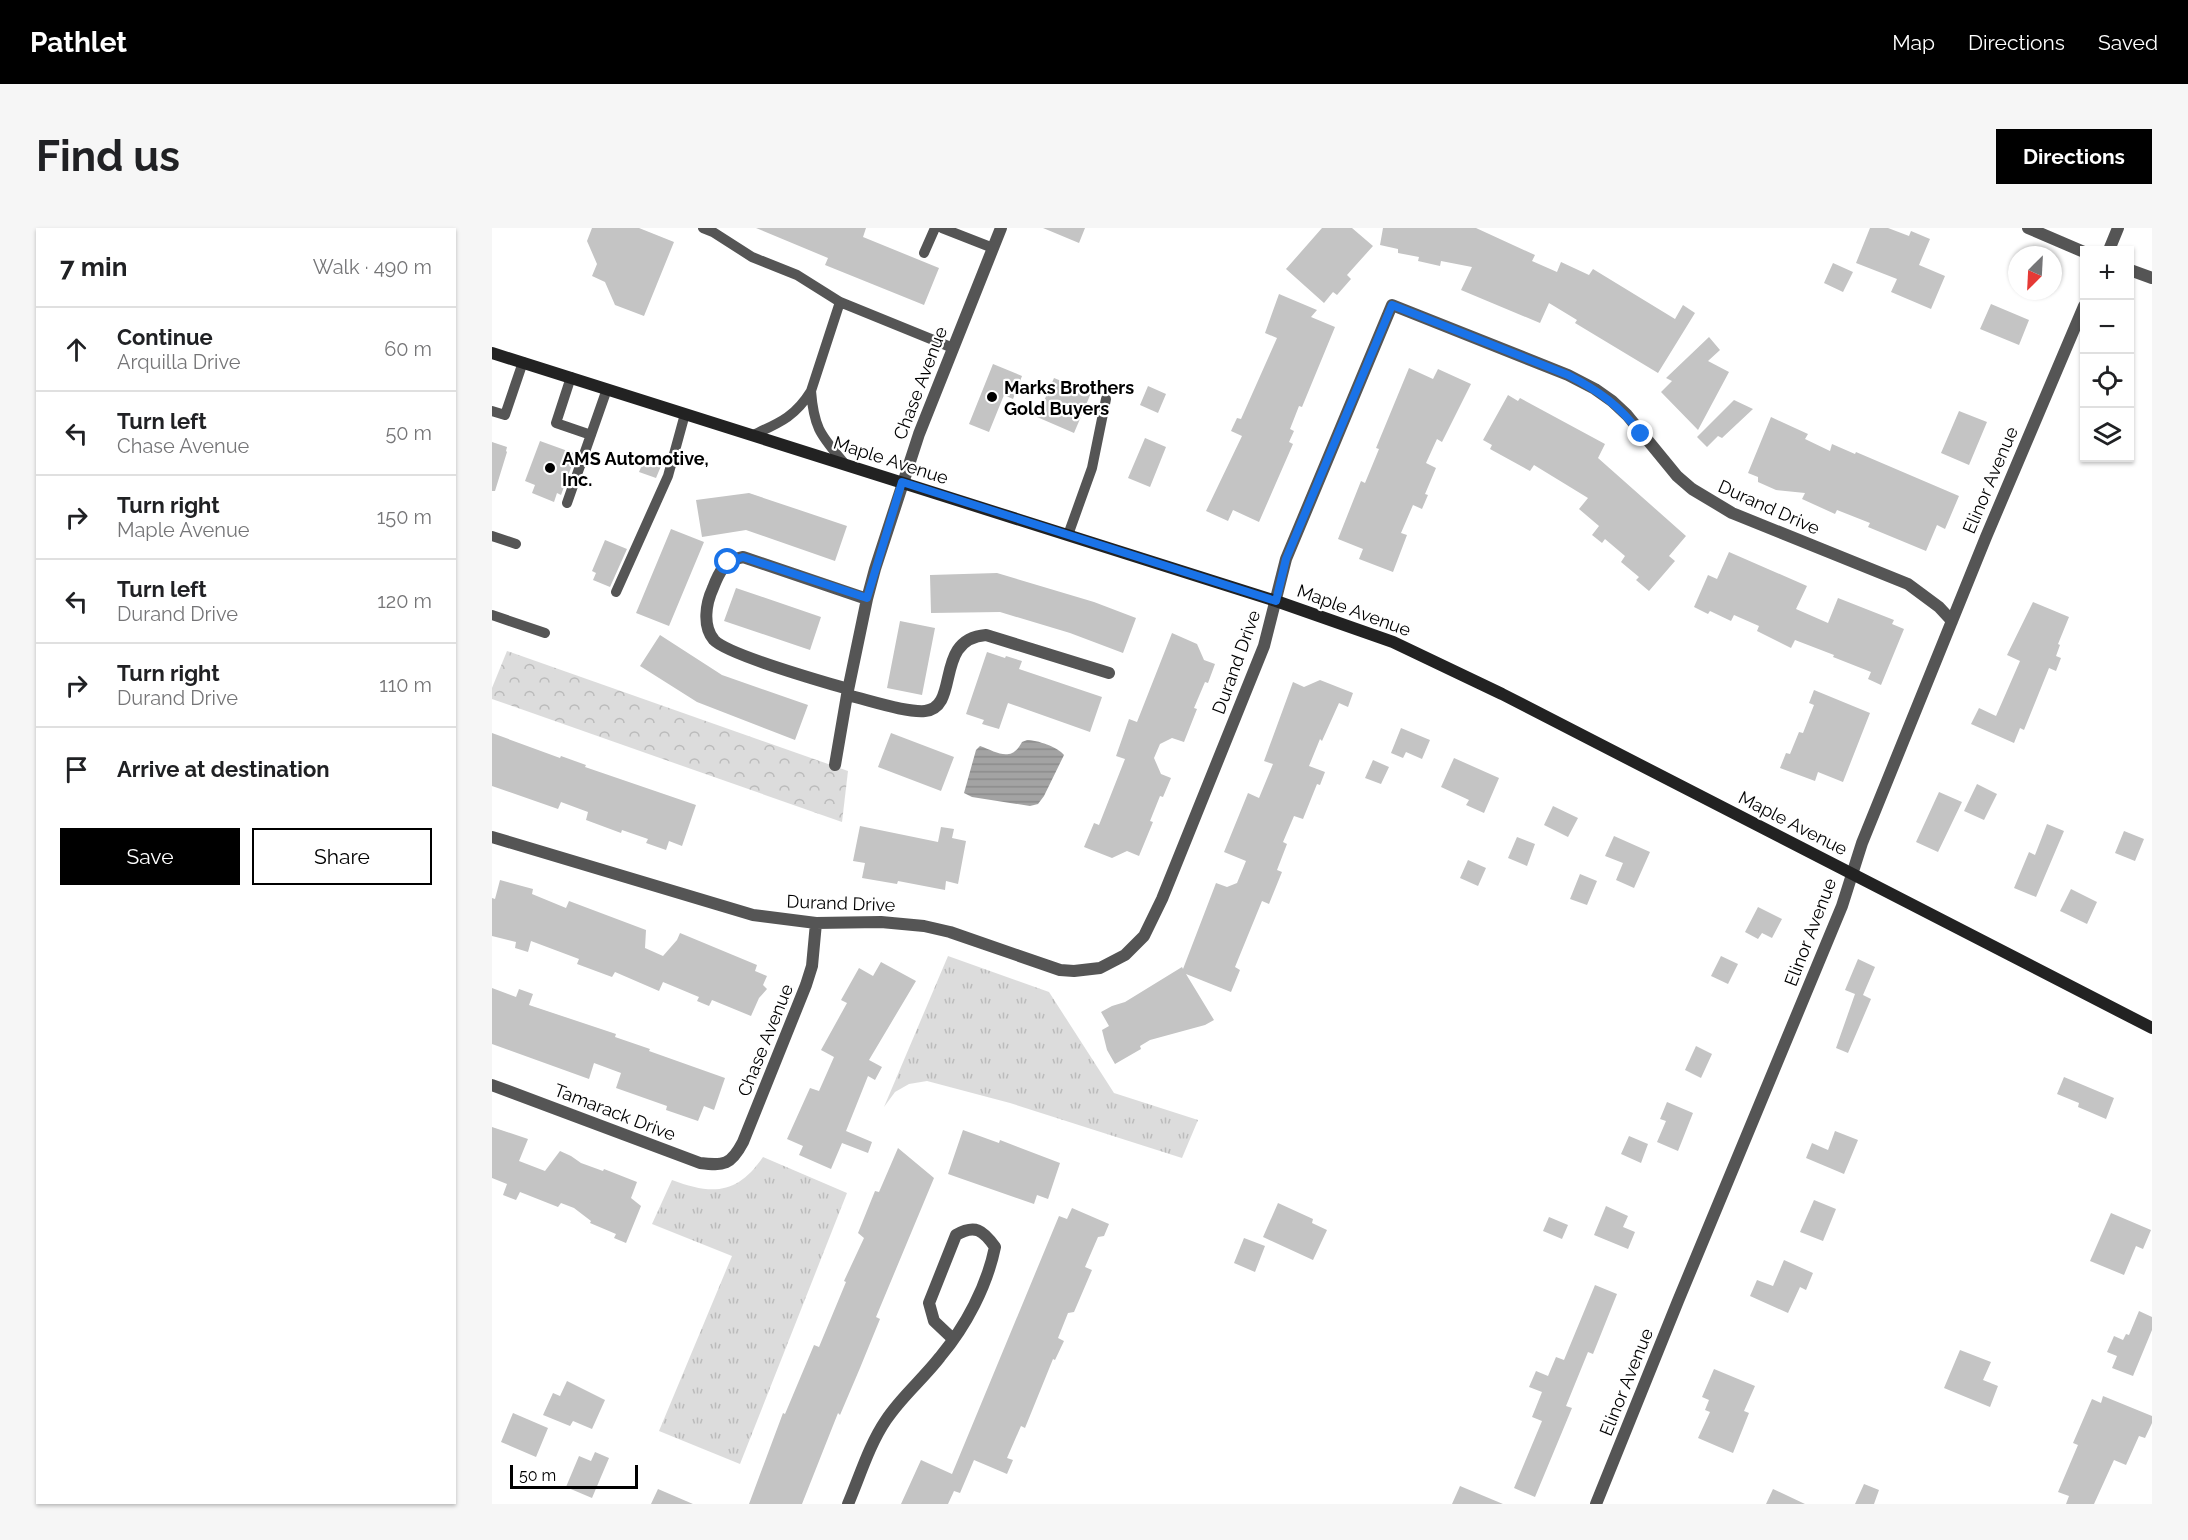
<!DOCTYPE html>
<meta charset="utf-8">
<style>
body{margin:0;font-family:Raleway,sans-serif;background:#f6f6f6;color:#202124}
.controls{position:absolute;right:18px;top:18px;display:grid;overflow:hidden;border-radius:0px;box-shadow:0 2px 4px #0004}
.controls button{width:54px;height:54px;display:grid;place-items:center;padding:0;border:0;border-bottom:2px solid #e0e0e0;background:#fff;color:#202124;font:30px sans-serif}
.compass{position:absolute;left:1516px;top:18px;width:54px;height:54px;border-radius:50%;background:#fff;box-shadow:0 2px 4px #0004;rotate:204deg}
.scale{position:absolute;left:18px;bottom:15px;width:128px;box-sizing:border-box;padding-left:6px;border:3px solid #000;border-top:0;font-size:16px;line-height:21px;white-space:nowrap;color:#000;-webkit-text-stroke:4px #fff;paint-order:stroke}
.stop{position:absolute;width:18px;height:18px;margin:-14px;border:4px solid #1a73e8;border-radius:50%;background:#fff}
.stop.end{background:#1a73e8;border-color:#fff;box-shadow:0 2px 6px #0008}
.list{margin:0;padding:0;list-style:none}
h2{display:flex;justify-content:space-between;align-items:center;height:78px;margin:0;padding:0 24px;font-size:26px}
h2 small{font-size:20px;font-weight:400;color:#757577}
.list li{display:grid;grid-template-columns:39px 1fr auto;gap:18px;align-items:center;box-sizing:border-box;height:84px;padding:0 24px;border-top:2px solid #e0e0e0}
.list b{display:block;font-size:22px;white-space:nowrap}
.list p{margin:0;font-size:20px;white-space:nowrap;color:#757577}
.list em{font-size:20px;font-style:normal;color:#757577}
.actions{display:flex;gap:12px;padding:18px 24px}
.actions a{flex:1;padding:14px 0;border:2px solid #000;border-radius:0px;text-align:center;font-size:21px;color:#000}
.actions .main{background:#000;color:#fff}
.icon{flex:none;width:33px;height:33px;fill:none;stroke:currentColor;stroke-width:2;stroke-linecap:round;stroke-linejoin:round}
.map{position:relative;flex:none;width:1660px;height:1276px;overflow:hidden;border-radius:0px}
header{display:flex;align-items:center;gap:36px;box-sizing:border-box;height:84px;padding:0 30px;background:#000;color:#fff}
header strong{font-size:28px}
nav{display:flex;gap:33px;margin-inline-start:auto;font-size:21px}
.intro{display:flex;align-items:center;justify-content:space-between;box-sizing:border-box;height:144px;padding:0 36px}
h1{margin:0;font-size:42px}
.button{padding:15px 27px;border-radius:0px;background:#000;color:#fff;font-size:21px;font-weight:700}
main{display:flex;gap:36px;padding:0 36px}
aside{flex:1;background:#fff;border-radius:0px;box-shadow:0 2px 4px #0004}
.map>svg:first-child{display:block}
.grass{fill:url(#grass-tufts)}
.forest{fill:url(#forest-crowns)}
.water{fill:url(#water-rules)}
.building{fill:#c4c4c4}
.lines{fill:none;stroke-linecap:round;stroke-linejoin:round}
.service{stroke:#555;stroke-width:10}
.minor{stroke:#555;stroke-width:12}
.secondary{stroke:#222;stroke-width:12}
.route{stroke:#1a73e8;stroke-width:8}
.poi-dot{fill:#000;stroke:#fff;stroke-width:2}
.labels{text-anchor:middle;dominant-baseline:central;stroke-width:4.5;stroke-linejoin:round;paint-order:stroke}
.street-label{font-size:18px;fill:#000;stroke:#fff}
.poi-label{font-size:18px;font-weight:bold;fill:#000;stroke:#fff;text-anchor:start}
</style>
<header>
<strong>Pathlet</strong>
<nav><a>Map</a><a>Directions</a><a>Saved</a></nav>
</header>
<div class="intro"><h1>Find us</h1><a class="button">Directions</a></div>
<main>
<aside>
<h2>7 min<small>Walk · 490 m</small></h2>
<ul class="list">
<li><svg class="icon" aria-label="ahead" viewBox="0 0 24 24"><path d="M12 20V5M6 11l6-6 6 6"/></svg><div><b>Continue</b><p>Arquilla Drive</p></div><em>60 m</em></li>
<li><svg class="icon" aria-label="left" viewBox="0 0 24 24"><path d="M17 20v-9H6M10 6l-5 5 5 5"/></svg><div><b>Turn left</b><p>Chase Avenue</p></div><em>50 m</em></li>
<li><svg class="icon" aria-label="right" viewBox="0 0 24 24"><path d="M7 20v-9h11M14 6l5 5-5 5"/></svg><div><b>Turn right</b><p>Maple Avenue</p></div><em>150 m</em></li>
<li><svg class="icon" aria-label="left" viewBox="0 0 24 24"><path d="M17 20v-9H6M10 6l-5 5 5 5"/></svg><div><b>Turn left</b><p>Durand Drive</p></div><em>120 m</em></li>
<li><svg class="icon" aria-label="right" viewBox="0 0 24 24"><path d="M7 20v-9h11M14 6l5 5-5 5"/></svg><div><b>Turn right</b><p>Durand Drive</p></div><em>110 m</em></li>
<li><svg class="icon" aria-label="arrive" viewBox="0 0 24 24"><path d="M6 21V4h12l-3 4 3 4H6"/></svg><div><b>Arrive at destination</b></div></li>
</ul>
<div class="actions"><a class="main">Save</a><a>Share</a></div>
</aside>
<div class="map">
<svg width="1660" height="1276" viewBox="0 0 1660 1276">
<defs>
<pattern id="grass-tufts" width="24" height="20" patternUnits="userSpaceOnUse" patternTransform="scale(1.5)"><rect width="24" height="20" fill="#dcdcdc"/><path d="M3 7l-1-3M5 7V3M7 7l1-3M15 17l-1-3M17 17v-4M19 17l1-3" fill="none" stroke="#bbb"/></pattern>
<pattern id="forest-crowns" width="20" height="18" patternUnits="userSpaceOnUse" patternTransform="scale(1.5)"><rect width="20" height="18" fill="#dcdcdc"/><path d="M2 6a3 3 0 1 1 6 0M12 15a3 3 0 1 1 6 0" fill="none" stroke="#bbb"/></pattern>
<pattern id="water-rules" width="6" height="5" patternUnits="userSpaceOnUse" patternTransform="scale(1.5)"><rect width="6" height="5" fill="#a3a3a3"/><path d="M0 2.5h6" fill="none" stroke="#8b8b8b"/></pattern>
</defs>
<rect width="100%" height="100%" fill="#fff"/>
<path class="grass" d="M 456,728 L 557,764 L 622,865 L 706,892 L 690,930 L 518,875 L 435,853 L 417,856 L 403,864 L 392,879 Z
M 271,929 L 355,965 L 248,1236 L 167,1203 L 240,1028 L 160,996 L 180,952 C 220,967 245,967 271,929 Z"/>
<path class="forest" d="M 15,423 L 356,543 L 350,594 L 0,471 L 0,460 Z"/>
<path class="water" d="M 535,512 C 545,512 566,519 572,527 L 552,568 L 546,576 L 538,578 L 480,569 L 472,565 L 484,522 L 488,518 C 505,524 519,535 530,514 Z"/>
<path class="building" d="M 100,0 L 147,0 L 182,14 L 152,88 L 123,77 L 113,54 L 100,48 L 105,36 L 95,13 Z
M 264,0 L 374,0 L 371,9 L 447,40 L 432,77 L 333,37 L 336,30 Z
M 551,0 L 593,0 L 587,15 Z
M 830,0 L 860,0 L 881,18 L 855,47 L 859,51 L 845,67 L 841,64 L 832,75 L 794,41 Z
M 891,0 L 984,0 L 1043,27 L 1040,33 L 1065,44 L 1069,34 L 1097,47 L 1101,41 L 1183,91 L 1191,77 L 1203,85 L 1166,145 L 1083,95 L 1085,92 L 1057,75 L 1048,95 L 969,62 L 980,39 L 949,33 L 948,38 L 926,33 L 927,29 L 906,25 L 906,21 L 888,17 Z
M 1378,0 L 1396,0 L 1417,8 L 1419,3 L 1438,11 L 1427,37 L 1453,48 L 1439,81 L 1399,64 L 1405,51 L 1364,35 Z
M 1341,35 L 1361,44 L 1351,64 L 1332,55 Z
M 787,66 L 825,82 L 819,89 L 843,99 L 810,179 L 807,178 L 798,201 L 802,203 L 797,214 L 801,216 L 767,294 L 741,282 L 736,293 L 714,283 L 750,208 L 739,203 L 745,190 L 749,191 L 785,110 L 773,105 Z
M 1499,76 L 1537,92 L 1527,117 L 1488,101 Z
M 1217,109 L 1228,122 L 1216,133 L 1237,144 L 1206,202 L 1169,164 L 1180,153 L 1174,150 Z
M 501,136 L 530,148 L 521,171 L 512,167 L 497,204 L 477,196 Z
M 917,140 L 941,151 L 946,141 L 979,156 L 950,214 L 945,211 L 934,235 L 944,240 L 933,266 L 936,267 L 930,281 L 921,277 L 909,305 L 915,307 L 901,344 L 867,331 L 871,321 L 846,311 L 869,253 L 873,255 L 887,221 L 884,220 Z
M 562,150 L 599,165 L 582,205 L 545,189 Z
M 656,158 L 674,166 L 666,185 L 648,177 Z
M 1016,167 L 1026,173 L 1028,170 L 1113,216 L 1106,230 L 1194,308 L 1177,328 L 1183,333 L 1157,363 L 1144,352 L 1147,349 L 1129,334 L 1133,328 L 1113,311 L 1110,315 L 1100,307 L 1107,298 L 1087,281 L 1096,270 L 1042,237 L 1038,243 L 998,221 L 1000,217 L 991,212 Z
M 1242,172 L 1261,181 L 1230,210 L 1226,208 L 1215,219 L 1205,209 Z
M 1467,183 L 1495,194 L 1477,237 L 1449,225 Z
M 1279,189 L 1316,206 L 1313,211 L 1338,223 L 1340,216 L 1363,226 L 1364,224 L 1467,268 L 1453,301 L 1445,297 L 1434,323 L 1376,299 L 1378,295 L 1345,282 L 1343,286 L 1310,271 L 1313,265 L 1284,262 L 1266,254 L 1266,249 L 1256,245 Z
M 653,210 L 674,219 L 658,259 L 636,250 Z
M 48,213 L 84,226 L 69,267 L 65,265 L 62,274 L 40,265 L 43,257 L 33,253 Z
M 0,214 L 15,219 L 14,223 L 15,224 L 3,263 L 0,263 Z
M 152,232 L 169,238 L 164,250 L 147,244 Z
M 257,265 L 355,298 L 343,333 L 254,302 L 210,309 L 204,272 Z
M 179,301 L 212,314 L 177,398 L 144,385 Z
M 113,312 L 135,321 L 118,359 L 101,352 L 104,345 L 100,343 Z
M 1237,324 L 1315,358 L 1304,381 L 1336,395 L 1346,370 L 1402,392 L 1400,396 L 1412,401 L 1389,457 L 1376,451 L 1379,444 L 1341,429 L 1342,427 L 1303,412 L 1299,420 L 1265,403 L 1267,398 L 1242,387 L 1239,393 L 1218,383 L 1216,386 L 1202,379 L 1216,347 L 1225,351 Z
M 505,345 L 602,374 L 644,390 L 631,425 L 578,405 L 508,384 L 439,385 L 438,347 Z
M 244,360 L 329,389 L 318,422 L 232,393 Z
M 1541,374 L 1577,389 L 1566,416 L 1568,417 L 1564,428 L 1569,430 L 1564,443 L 1557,440 L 1532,502 L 1528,500 L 1522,515 L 1479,496 L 1487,480 L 1504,488 L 1528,433 L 1515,427 Z
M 408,393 L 443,400 L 430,467 L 395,460 Z
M 680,405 L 705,416 L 712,432 L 723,436 L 716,455 L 713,454 L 702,480 L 705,481 L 692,514 L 680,510 L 668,516 L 662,530 L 669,546 L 679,550 L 671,569 L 668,568 L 658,593 L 661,594 L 647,628 L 635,623 L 620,630 L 592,619 L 602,595 L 607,597 L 633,531 L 624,528 L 637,491 L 645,494 Z
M 168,407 L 230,447 L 316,477 L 303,512 L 205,474 L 148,438 Z
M 495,424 L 513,430 L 514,428 L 530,433 L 527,441 L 610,469 L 598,504 L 516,475 L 507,501 L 490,496 L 492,492 L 474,486 Z
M 828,452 L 861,465 L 856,479 L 847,475 L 830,513 L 828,511 L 817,538 L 833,544 L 828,557 L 825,556 L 811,591 L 802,588 L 791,614 L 795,616 L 785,642 L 790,644 L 777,676 L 770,673 L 743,739 L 748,742 L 739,764 L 694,746 L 722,792 L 713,797 L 658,812 L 648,818 L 649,821 L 623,836 L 615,822 L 610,802 L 617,798 L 609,784 L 620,778 L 633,774 L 690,739 L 691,741 L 724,655 L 735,659 L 745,655 L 754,633 L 732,624 L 756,565 L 767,570 L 781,536 L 772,533 L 801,454 L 812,459 Z
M 1322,462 L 1378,485 L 1351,554 L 1326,544 L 1323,553 L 1288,540 L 1294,525 L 1298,526 L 1307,504 L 1311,505 L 1322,477 L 1317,475 Z
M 909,500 L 938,512 L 930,531 L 914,524 L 911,530 L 899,525 Z
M 0,505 L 68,530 L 69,528 L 94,537 L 93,539 L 204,577 L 190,618 L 177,613 L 174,622 L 154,615 L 156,611 L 130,602 L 129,605 L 94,592 L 96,584 L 69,574 L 66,581 L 0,558 Z
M 399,505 L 462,529 L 449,563 L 386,539 Z
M 962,530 L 1007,550 L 992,585 L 974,577 L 977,572 L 949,559 Z
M 881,532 L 897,539 L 889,556 L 873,550 Z
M 1485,556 L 1505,566 L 1492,592 L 1472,583 Z
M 1447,564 L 1470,574 L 1446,624 L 1424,614 Z
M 1061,578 L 1086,590 L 1076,609 L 1052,597 Z
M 1555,596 L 1572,603 L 1544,669 L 1522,660 L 1537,624 L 1543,627 Z
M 368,598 L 446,614 L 449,599 L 462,601 L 460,610 L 474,613 L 466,656 L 454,653 L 453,662 L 406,653 L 405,656 L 370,650 L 373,635 L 361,633 Z
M 1632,603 L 1652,611 L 1643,633 L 1623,625 Z
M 1122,608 L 1158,624 L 1142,660 L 1124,652 L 1131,635 L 1113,628 Z
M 1025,609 L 1043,616 L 1035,638 L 1016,630 Z
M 976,632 L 994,640 L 986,658 L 968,650 Z
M 1088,646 L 1105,653 L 1095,677 L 1078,671 Z
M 8,652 L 41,661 L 40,666 L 74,680 L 77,673 L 154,702 L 153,720 L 171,728 L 185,712 L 188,705 L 265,737 L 263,743 L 275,748 L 271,757 L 275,761 L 267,770 L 259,788 L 220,772 L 217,778 L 205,773 L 207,769 L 171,754 L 167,763 L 123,744 L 120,749 L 85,736 L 87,731 L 39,713 L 36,724 L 23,720 L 24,714 L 0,708 L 0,670 L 3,671 Z
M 1579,661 L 1605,674 L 1595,696 L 1568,683 Z
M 1266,679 L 1290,691 L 1280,710 L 1270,705 L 1266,711 L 1253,704 Z
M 1229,728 L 1246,736 L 1236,756 L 1219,748 Z
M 1366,731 L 1383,739 L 1371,767 L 1379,771 L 1356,825 L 1344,820 L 1363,766 L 1353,762 Z
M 389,734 L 424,753 L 377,832 L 390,839 L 383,852 L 376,848 L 354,903 L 380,914 L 376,925 L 350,915 L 339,941 L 307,927 L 311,918 L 295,911 L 318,860 L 327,863 L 342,829 L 329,822 L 355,775 L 349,772 L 367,740 L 381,748 Z
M 0,760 L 24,769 L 27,761 L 41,766 L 37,777 L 124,806 L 123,809 L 158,821 L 157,823 L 233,850 L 222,882 L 212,878 L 206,893 L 174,882 L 175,878 L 124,860 L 129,845 L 102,835 L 97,851 L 0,816 Z
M 1204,818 L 1220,826 L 1209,850 L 1193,842 Z
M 1572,849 L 1622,870 L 1614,891 L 1586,879 L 1587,875 L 1565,866 Z
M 1175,874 L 1201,885 L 1186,923 L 1165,914 L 1174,893 L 1168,891 Z
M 0,899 L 36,911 L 27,933 L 53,943 L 68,923 L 79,928 L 89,935 L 111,943 L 112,941 L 145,954 L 139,970 L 149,978 L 134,1015 L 122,1010 L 124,1006 L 98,995 L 99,993 L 82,980 L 69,975 L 66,979 L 28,964 L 24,972 L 11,967 L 15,956 L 0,950 Z
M 471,902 L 507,915 L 508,912 L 568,935 L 556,971 L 545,967 L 542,976 L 456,946 Z
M 1343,903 L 1366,912 L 1352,946 L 1314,930 L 1320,915 L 1336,922 Z
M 1137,908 L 1156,916 L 1149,935 L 1129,926 Z
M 406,920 L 442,950 L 384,1089 L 388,1091 L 368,1140 L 348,1187 L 346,1185 L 310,1276 L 257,1276 L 291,1185 L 293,1186 L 322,1117 L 327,1119 L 354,1054 L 352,1053 L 372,1010 L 366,1005 L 383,963 L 387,964 Z
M 1322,972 L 1344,981 L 1331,1013 L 1308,1004 Z
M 786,975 L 821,991 L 820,995 L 835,1002 L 821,1032 L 771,1009 Z
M 1114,978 L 1136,988 L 1131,999 L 1143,1004 L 1136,1021 L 1102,1007 Z
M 580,980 L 617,996 L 612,1008 L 606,1009 L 593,1039 L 600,1042 L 582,1084 L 576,1085 L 566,1110 L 572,1113 L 563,1132 L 561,1131 L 533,1200 L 529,1198 L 515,1230 L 521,1232 L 515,1246 L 482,1232 L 468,1265 L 462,1263 L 456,1276 L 409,1276 L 429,1232 L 460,1246 L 567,988 L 575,991 Z
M 1619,985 L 1659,1002 L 1651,1021 L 1644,1018 L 1632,1047 L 1598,1033 Z
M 1057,989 L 1076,997 L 1070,1011 L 1051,1003 Z
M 752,1010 L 773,1018 L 763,1044 L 742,1035 Z
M 1292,1032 L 1321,1045 L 1314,1062 L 1308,1059 L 1296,1085 L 1258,1068 L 1265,1052 L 1281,1058 Z
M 1103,1057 L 1125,1066 L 1101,1126 L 1096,1124 L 1074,1178 L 1080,1180 L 1043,1269 L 1022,1260 L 1050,1193 L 1040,1189 L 1050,1164 L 1037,1159 L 1044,1143 L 1056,1148 L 1064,1129 L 1072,1132 Z
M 1647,1083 L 1660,1089 L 1660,1102 L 1641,1148 L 1620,1140 L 1625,1128 L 1615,1124 L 1622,1108 L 1631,1112 L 1634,1106 L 1637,1107 Z
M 1468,1122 L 1499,1134 L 1491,1152 L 1506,1158 L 1498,1179 L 1452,1160 Z
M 1222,1141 L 1263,1158 L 1252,1183 L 1257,1185 L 1241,1225 L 1206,1210 L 1218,1184 L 1213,1182 L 1217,1172 L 1210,1169 Z
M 75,1153 L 113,1172 L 100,1201 L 81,1193 L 78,1198 L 51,1187 L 61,1165 L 68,1168 Z
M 1611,1168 L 1660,1188 L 1660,1195 L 1653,1210 L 1647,1208 L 1634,1237 L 1622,1232 L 1602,1276 L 1574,1276 L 1577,1268 L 1566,1264 L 1586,1217 L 1581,1215 L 1600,1171 L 1609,1175 Z
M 21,1185 L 56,1200 L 44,1229 L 9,1214 Z
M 103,1224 L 117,1230 L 100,1270 L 74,1259 L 87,1228 L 99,1233 Z
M 1372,1256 L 1387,1262 L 1382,1276 L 1363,1276 Z
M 968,1258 L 1011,1276 L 960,1276 Z
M 166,1261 L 201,1276 L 159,1276 Z
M 1281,1261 L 1313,1276 L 1274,1276 Z"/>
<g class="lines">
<path class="service" d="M 211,0 L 221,4 L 260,29 L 305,47 L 348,74 L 461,120
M 450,0 L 501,20
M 432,25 L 443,0
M 79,149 L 64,195 L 99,207
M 319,163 C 322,201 329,207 352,235
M 0,183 L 13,187 L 31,134
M 261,207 C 287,195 303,189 319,163 L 348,74
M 75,275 L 115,161
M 576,307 L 600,240 L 614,171
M 0,308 L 24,316
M 124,364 L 176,248 L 193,186
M 0,387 L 53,405"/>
<path class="minor" d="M 1536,0 L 1592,24
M 1617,22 L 1626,0
M 1638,42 L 1660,50
M 356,461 C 332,454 236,427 222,412 C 210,398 214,375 221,360 C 227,344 233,332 251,329 L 375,371
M 355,467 C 374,471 414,485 433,483 C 469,479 441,411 494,407 L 617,445
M 343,537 L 355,467 L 375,371 L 383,341 L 427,206 L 509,0
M 0,609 L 261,687 L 324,695 L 389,694 L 432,698 L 458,704 L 568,742 L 582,743 L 608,740 L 633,727 L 652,708 L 670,671 L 772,418 L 794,331 L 900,77 L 1076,147 L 1103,161 L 1120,173 L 1135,187 L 1185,248 L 1200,261 L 1240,285 L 1416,356 L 1447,379 L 1460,393
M 0,857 L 208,935 C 232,938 239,937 251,914 L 314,757 L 320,738 L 324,695
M 356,1276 C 368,1248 377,1217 394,1192 C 409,1169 431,1151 448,1129 C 474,1098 495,1058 503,1019 C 491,1002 483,996 464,1007 L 437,1075 L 442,1093 L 461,1111
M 1104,1276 L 1186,1073 L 1350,678 L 1370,615 L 1494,309 L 1592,78"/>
<path class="secondary" d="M 0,125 L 784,373 L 901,414 L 1010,466 L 1660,800"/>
</g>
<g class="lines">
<path class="route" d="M 236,334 L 251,329 L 375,370 L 410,254 L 784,373 L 794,331 L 900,77 L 1076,147 C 1107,163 1127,177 1149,206"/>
</g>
<g class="poi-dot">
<circle cx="500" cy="169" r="6"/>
<circle cx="58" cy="240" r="6"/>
</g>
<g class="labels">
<g class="street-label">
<text transform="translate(428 155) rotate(-69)">Chase Avenue</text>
<text transform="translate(399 232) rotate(18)">Maple Avenue</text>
<text transform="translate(1498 252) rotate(-67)">Elinor Avenue</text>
<text transform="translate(1277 279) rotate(24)">Durand Drive</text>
<text transform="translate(862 382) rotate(20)">Maple Avenue</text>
<text transform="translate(744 434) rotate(-70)">Durand Drive</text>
<text transform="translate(1301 595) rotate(27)">Maple Avenue</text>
<text transform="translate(349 675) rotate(2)">Durand Drive</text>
<text transform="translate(1318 704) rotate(-69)">Elinor Avenue</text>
<text transform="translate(273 812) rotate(-68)">Chase Avenue</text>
<text transform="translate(123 884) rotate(21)">Tamarack Drive</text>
<text transform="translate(1134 1154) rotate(-68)">Elinor Avenue</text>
</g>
<g class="poi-label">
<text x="512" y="159">Marks Brothers<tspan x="512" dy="21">Gold Buyers</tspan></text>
<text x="70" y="230">AMS Automotive,<tspan x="70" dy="21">Inc.</tspan></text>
</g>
</g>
</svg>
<div class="controls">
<button>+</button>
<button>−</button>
<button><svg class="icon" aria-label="locate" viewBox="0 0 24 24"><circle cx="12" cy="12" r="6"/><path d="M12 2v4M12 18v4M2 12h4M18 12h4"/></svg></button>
<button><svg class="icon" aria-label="layers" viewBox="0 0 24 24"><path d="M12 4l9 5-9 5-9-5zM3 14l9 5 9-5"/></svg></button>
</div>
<svg class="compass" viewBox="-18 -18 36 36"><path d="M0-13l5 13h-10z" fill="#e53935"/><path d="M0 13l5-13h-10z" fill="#757577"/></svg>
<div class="scale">50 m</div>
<div class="stop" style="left:236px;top:334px"></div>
<div class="stop end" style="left:1149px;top:206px"></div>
</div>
</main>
